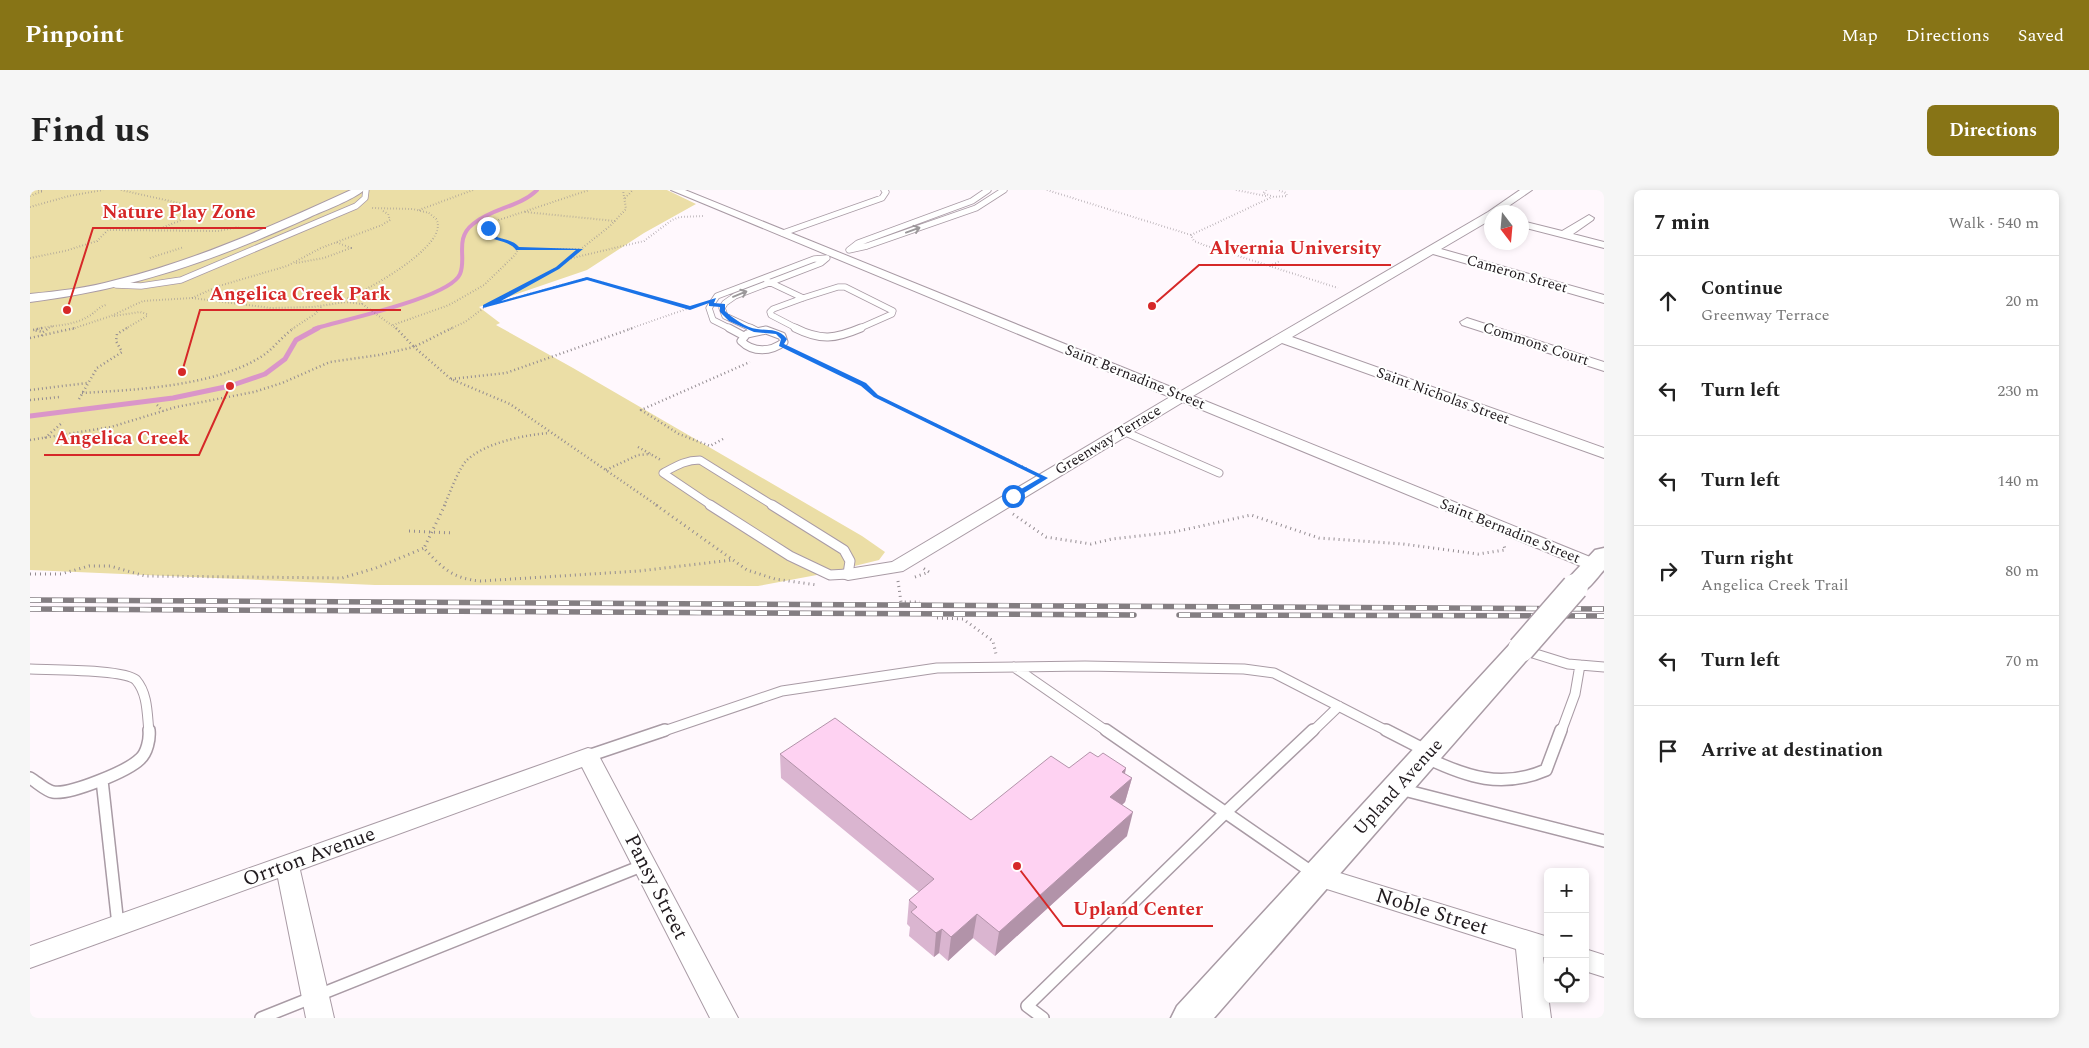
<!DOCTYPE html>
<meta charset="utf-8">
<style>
body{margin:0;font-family:Spectral,serif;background:#f6f6f6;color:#222}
.controls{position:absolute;right:15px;bottom:15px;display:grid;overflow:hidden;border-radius:8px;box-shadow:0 2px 8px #0003}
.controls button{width:45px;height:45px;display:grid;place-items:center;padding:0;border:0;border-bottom:1px solid #e0e0e0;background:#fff;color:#222;font:25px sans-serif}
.compass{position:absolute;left:1454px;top:15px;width:45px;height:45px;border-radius:50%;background:#fff;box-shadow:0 2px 8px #0003;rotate:164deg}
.stop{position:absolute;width:15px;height:15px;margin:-11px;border:4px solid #1a73e8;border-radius:50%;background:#fff}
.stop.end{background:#1a73e8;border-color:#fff;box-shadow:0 1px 5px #0008}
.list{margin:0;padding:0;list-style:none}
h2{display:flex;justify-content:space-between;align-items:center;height:65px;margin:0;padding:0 20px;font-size:21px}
h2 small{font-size:16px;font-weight:400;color:#767676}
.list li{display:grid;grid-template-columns:32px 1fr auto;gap:15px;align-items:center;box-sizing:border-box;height:90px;padding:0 20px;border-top:1px solid #e0e0e0}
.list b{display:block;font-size:19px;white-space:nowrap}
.list p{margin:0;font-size:16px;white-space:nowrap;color:#767676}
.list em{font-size:16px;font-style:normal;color:#767676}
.icon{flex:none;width:28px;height:28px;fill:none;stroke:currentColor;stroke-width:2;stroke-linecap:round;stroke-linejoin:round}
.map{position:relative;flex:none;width:1574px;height:828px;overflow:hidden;border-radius:8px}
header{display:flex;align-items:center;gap:30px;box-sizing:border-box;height:70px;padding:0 25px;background:#877416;color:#fff}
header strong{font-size:24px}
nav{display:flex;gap:28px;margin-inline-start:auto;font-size:18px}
.intro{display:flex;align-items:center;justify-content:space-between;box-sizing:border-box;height:120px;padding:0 30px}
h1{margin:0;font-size:35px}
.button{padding:12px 22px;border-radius:8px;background:#877416;color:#fff;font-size:18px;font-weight:700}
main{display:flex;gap:30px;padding:0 30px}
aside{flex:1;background:#fff;border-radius:8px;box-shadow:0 2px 8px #0003}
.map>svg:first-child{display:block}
.green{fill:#ebdea6}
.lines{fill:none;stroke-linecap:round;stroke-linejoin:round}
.stream-far1{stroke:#da95c9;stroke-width:4}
.stream{stroke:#da95c9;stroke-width:5}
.lane-far3-casing{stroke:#a99ba5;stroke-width:7}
.lane-far2-casing{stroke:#a99ba5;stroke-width:9}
.lane-far1-casing{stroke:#a99ba5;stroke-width:11}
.lane-casing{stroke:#a99ba5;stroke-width:14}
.street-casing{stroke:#a99ba5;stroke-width:2}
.secondary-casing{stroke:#a99ba5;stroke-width:3}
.path-far2{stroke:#938c91;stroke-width:2;stroke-dasharray:0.5 2.5;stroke-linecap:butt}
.path-far1{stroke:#938c91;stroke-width:2.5;stroke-dasharray:1 3;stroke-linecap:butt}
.path{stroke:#938c91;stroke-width:3;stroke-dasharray:1 4;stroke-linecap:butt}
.lane-far3{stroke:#fff;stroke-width:5.5}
.lane-far2{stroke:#fff;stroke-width:7}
.lane-far1{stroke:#fff;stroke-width:9}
.lane{stroke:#fff;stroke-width:11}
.street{fill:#fff;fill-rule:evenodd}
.secondary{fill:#fff;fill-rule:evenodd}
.rail-casing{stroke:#847e82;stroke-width:5.5}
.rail{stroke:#fff;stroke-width:4;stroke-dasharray:11;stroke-linecap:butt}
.secondary-bridge-casing{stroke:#a99ba5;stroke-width:29;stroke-linecap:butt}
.secondary-bridge{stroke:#fff;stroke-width:26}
.wall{fill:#dab5d0}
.shaded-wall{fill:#b293a9}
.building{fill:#fed2f2;stroke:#b293a9}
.oneway{stroke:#9b989a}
.route{fill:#1a73e8}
.labels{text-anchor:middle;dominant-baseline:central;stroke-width:4;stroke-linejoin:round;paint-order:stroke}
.far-street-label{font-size:15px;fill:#201a1e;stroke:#fff}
.street-label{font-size:18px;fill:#201a1e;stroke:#fff}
.near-street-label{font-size:21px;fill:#201a1e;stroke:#fff}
.leader{fill:none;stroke:#d62828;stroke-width:2}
.callout-dot{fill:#d62828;stroke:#fff;stroke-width:2}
.callout-label{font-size:19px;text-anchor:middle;font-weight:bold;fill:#d62828;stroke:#fff;stroke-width:4;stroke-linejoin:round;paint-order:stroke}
</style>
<header>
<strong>Pinpoint</strong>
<nav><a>Map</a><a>Directions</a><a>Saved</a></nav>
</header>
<div class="intro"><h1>Find us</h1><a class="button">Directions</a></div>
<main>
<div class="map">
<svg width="1574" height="828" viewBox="0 0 1574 828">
<rect width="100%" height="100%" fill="#fff8fd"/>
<path class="green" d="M 0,0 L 637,0 L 666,14 L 614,43 L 557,80 L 449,117 L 470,133 L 466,135 L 543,178 L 832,346 L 855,362 L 849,370 L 792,384 L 728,396 L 345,395 L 0,380 Z"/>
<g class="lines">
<path class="stream-far1" d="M 284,139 C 311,130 420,108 430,84 C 437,68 424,49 443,34 C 462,18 490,17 507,0"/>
<path class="stream" d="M 0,226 L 143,208 L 200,196 L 235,184 L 255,169 L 266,150 L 288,138"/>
<g class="lane-far3-casing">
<path id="lane-far3" d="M 958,0 L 942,11 L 828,53 L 819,60 L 837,56 L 946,18 L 974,0
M 753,43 L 852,8 L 856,2 L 854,0
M 737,91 L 773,108
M 86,95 L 111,96 L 151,90 L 326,16 L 335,8 L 336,0
M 773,108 L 808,97 L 815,97 L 863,121 L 862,124 L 828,139
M 701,139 L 683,130 L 679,118 L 687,106 L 784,69 L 797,68 L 791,73 L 705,106 L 695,113 L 692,118 L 695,126 L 723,139
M 768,139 L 741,125 L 740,122 L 743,119 L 773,108"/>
</g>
<g class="lane-far2-casing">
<path id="lane-far2" d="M 699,138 L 714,146
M 720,138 L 726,141
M 765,138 C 791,151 805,149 831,138
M 736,140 L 752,146 L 754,152 C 741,162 723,163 711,151 L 717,144 Z
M 1093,241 L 1189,283
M 682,316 L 633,283 C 646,276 655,270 670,270 L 744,316"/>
</g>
<g class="lane-far1-casing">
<path id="lane-far1" d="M 680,315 L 760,366 L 800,385 L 818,384 L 820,371 L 814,360 L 742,315
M 1493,460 L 1538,474 L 1574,477
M 984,477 L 1078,542
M 0,479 C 19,480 95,479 106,490 C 118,504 117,524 119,542
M 631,542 L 752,501 L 907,478 L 1055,476 L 1214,479 L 1244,483 L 1359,542
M 1282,542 L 1309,516
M 1531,542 L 1545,504 L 1550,475"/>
</g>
<g class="lane-casing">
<path id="lane" d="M 1076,540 L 1283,683
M 1356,540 L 1397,561
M 558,566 L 635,540
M 1397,568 C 1437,587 1472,599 1516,580 L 1531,540
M 0,588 C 7,592 16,601 23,602 C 40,605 98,581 110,569 C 117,563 120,549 119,540
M 72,590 L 88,735
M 1370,599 L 1574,651
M 231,828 L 614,675
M 1013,828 L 997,816 L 1196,622 L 1283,540"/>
</g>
<g class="street-casing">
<path id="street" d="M 321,0 L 334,0 C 325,9 293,21 280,27 C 186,70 103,99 0,112 L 0,104 C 29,101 58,98 86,90 C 168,70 244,35 321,0 Z
M 641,0 L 655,0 L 1151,201 L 1458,22 L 1490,0 L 1502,0 L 1470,22 L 1462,22 L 1462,29 L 1411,59 L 1574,105 L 1574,113 L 1403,64 L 1262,147 L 1574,258 L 1574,268 L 1252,153 L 1163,206 L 1570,371 L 1573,375 L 1570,379 L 1564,380 L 1558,379 L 1153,212 L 873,381 L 818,390 L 812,388 L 809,384 L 812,380 L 862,372 L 1140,207 Z
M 1559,25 L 1564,28 L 1563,30 L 1543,44 L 1574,52 L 1574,58 L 1492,37 L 1492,31 L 1532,41 Z
M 1437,128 L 1574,172 L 1574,181 L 1432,135 L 1430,132 Z
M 558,558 L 566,560 L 569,566 L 708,828 L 680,828 L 552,577 L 270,680 L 304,828 L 276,828 L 248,688 L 0,778 L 0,756 Z
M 1287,676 L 1518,747 L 1518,769 L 1513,767 L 1521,828 L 1493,828 L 1486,759 L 1278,693 L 1275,686 L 1278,679 Z
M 1555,759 L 1574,765 L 1574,787 L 1555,781 Z"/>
</g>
<g class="secondary-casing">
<path id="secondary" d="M 1574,358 L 1574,380 C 1562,393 1555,408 1536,403 L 1532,397 L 1536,391 L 1565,360 Z
M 1491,450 L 1501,453 L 1505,459 L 1501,465 L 1184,828 L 1141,828 L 1147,816 L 1481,453 Z"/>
</g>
<path class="path-far2" d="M 0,0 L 3,0
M 91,0 L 153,14 L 157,23 L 154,29 L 129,39
M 1017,0 L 1161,45 L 1164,51 L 1174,55 L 1308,98
M 1206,0 L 1236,6
M 1236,0 L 1233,3 L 1244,7 L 1257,6 L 1256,3 L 1248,0
M 0,6 L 13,1 L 6,0
M 595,8 L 603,0
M 0,17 L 39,6 L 73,0
M 389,20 L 443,0
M 495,22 L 585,31
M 1161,45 L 1242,7
M 488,59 L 550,59
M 0,68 L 35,61 L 67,51 L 78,40 L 188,41 L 209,37
M 120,68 L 154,57
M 538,69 L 614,51 L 642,30 L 650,27 L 674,26
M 266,73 L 294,68 L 321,58 L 306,52
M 1240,76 L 1250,71
M 162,108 L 189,96 L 257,76 L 291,58 L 352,35 L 360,30 L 358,24 L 351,20
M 312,111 C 332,103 422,55 406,29 L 399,23 L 383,19 L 342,18
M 332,114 L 337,100
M 463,114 L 557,88 L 659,118
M 84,126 L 110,122 L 117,124 L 117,126 L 95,139
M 363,135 L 419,115 L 454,95 L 485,65 L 488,59 L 485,55 L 456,43 L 469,30 L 559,0
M 23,136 C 35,135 48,133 59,126 C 65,123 69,116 76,115
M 6,139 L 23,136 L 17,139
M 42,139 L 81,126 L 113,111 L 162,108 L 241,118 L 283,117 L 316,112 L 332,114 L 367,139
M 262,139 L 285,124 L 292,116
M 420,139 L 435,132 L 455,117 L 527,78 L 580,36 L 596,19 L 593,0
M 599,139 L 668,115"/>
<path class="path-far1" d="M 12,138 L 3,140 L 13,142
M 366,138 L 384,157 L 422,138
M 13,142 L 19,138
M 12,146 L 13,142
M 0,148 L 45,138
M 764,161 L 834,195 L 846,206 L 999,280
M 421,189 L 476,183 L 603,138
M 0,200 L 57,193
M 52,203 C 105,200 183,196 229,168 C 242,161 251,147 264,138
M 49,209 L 67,178 L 92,162 L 86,151 L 87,144 L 97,138
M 0,210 L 30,207
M 127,215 L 133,221
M 15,248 L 33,232
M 693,249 L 680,256 L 649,244 L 611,220 L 720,172
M 0,250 L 81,237 L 146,217 L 224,202 L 252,193 L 300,172 L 349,165 L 384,157 L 421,189 L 480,214 L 628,316
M 608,257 L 631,270
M 576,280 L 608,265 L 621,264
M 414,316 C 419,305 428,280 436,271 C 454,253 494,245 519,243"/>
<path class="path" d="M 415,315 L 394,358 C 412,378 423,389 451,391 L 609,381 L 702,370
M 626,315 L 717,380 L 745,389 L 787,395
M 983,324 L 1016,347 L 1061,354 L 1082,349 L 1144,342 L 1221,325 L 1289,348 L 1373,354 L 1448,364 L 1475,360 L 1474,355
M 379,341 L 423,343
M 0,384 L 31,384 L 59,376 L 80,376 L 115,386 L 312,388 L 346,378 L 394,358
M 885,387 L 899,382 L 893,378
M 868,391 L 871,412 L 890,412
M 907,428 L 933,429 L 963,451 L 966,464"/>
<use href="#lane-far3" class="lane-far3"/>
<use href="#lane-far2" class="lane-far2"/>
<use href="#lane-far1" class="lane-far1"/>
<use href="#lane" class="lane"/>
<use href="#street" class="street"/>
<use href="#secondary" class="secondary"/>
<g class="rail-casing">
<path id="rail" d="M 0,410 L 1574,419
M 0,419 L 1104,425
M 1149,425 L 1574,426"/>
</g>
<use href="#rail" class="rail"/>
<g class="secondary-bridge-casing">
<path id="secondary-bridge" d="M 1491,459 L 1545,397"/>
</g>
<use href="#secondary-bridge" class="secondary-bridge"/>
</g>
<path class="wall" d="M 750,564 L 941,630 L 1039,578 L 1068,567 L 1096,578 L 1095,584 L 1102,588 L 1095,612 L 1092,615 L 1097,646 L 965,766 L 943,748 L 918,771 L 909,763 L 904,767 L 879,746 L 880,737 L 877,734 L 879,710 L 889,702 L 751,588 Z"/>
<path class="shaded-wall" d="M 1096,578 L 1091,597 L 1102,588 L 1095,612 L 1075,631 L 1080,607 L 1092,582 Z
M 1103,622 L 1097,646 L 965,766 L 969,742 Z
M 947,724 L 943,748 L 918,771 L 921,747 Z
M 912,739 L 909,763 L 904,767 L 906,743 Z"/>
<path class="building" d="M 805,528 L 941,630 L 1021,566 L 1039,578 L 1060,562 L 1068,567 L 1073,563 L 1096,578 L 1092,582 L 1102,588 L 1080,607 L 1103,622 L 969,742 L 947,724 L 921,747 L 912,739 L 906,743 L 881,722 L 887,717 L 879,710 L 904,689 L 750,564 Z"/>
<defs><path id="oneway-shaft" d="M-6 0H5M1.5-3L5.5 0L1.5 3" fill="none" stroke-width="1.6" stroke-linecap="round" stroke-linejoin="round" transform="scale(1.25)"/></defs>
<g class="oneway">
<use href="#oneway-shaft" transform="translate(883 40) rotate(-20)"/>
<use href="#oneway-shaft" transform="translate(710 104) rotate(-22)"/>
</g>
<path class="route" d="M 458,37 L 460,38 L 459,43 C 468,50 482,48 489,57 L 553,59 L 529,79 L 471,111 L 557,87 L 660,116 L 686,108 L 684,113 L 695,114 L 695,121 C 703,128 716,138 727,139 C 739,141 748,138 757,149 L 754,154 L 836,193 L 848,205 L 1018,288 L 986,308 L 981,308 L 981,305 L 1010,288 L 844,207 L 831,196 L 749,156 L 751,149 L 746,144 L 724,142 L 699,131 L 690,122 L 690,117 L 679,116 L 679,113 L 660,120 L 557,90 L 453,118 L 453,115 L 526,77 L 546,60 L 486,60 C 479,50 464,52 454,44 L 455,38 Z"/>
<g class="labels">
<g class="far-street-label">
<text transform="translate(1487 84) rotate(16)">Cameron Street</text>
<text transform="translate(1506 154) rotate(18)">Commons Court</text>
<text transform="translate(1105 187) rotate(22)">Saint Bernadine Street</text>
<text transform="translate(1413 206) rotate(20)">Saint Nicholas Street</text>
<text transform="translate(1078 250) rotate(-31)">Greenway Terrace</text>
<text transform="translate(1480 341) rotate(22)">Saint Bernadine Street</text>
</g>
<g class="street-label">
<text transform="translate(1368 597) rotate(-48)">Upland Avenue</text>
</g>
<g class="near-street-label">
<text transform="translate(279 667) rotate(-20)">Orrton Avenue</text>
<text transform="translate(626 697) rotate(63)">Pansy Street</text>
<text transform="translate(1402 722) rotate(17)">Noble Street</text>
</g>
</g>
<path class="leader" d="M37 120L63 38H236M1122 116L1169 75H1361M152 182L170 120H371M200 196L169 265H14M987 676L1033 736H1183"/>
<g class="callout-dot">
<circle cx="37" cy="120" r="5"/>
<circle cx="1122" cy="116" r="5"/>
<circle cx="152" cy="182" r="5"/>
<circle cx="200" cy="196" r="5"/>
<circle cx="987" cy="676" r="5"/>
</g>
<g class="callout-label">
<text x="149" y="28">Nature Play Zone</text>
<text x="1265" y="64">Alvernia University</text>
<text x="270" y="110">Angelica Creek Park</text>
<text x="92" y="254">Angelica Creek</text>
<text x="1108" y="725">Upland Center</text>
</g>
</svg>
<div class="controls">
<button>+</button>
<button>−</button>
<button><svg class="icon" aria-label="locate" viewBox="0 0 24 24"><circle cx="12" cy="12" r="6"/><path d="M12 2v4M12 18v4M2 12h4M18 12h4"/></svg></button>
</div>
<svg class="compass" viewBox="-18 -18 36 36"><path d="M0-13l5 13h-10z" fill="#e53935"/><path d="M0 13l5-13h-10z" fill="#767676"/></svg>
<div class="stop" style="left:983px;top:306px"></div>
<div class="stop end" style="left:458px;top:38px"></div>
</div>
<aside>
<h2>7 min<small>Walk · 540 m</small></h2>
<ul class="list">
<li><svg class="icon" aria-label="ahead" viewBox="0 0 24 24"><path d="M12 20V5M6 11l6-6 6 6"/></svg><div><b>Continue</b><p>Greenway Terrace</p></div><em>20 m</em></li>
<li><svg class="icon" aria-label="left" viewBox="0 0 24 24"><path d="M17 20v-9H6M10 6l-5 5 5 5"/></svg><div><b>Turn left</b></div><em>230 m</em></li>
<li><svg class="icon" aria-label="left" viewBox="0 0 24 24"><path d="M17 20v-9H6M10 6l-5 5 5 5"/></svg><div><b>Turn left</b></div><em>140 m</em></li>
<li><svg class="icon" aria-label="right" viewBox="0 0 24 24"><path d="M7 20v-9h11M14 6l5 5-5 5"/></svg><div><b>Turn right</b><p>Angelica Creek Trail</p></div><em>80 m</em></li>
<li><svg class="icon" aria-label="left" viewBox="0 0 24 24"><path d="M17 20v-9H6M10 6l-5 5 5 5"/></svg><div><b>Turn left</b></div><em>70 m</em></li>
<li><svg class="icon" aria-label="arrive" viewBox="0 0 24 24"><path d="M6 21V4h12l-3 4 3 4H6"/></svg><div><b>Arrive at destination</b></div></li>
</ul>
</aside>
</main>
